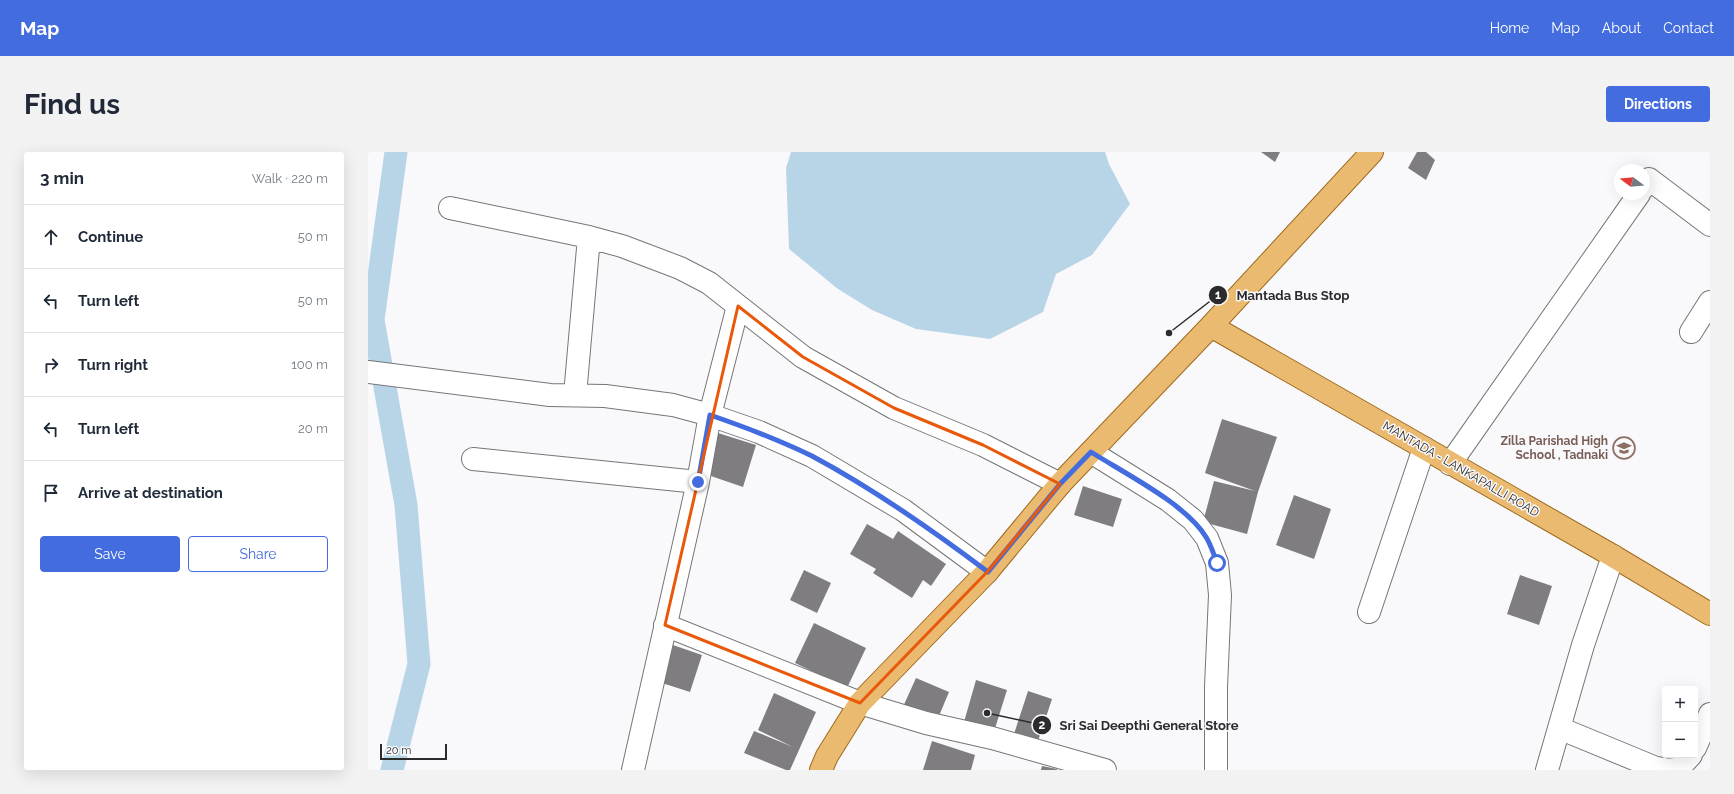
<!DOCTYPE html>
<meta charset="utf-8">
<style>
body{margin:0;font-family:Raleway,sans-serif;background:#f2f2f3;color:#1f2937}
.controls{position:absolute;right:12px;bottom:12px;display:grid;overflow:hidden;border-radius:4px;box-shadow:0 4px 16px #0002}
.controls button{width:36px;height:36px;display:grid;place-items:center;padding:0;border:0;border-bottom:1px solid #e0e1e3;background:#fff;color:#1f2937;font:20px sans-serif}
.compass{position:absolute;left:1246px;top:12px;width:36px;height:36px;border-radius:50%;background:#fff;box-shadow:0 4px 16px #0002;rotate:286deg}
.scale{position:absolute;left:12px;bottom:10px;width:67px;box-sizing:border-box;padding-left:4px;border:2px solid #2b2b2d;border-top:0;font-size:11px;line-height:14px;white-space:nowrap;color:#2b2b2d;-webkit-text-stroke:3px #f9f9fc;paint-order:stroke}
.stop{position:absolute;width:12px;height:12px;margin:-9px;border:3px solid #436cde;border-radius:50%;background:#fff}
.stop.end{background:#436cde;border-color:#fff;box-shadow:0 1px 4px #0008}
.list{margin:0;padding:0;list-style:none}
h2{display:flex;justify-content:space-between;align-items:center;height:52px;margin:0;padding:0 16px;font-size:17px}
h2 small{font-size:13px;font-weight:400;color:#747a83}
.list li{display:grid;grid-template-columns:26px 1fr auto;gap:12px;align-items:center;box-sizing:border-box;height:64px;padding:0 16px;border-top:1px solid #e0e1e3}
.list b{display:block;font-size:15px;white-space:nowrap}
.list em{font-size:13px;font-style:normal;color:#747a83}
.actions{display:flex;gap:8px;padding:12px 16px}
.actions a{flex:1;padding:9px 0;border:1px solid #436cde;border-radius:4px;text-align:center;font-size:14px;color:#436cde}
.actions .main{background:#436cde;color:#fff}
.icon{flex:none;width:22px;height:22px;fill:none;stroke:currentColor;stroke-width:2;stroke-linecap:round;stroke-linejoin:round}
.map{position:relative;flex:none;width:1342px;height:618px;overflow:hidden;border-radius:4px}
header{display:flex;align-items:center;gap:24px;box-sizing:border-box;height:56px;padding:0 20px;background:#436cde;color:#fff}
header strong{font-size:19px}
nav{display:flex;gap:22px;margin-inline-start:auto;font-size:14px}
.intro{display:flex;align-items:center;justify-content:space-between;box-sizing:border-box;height:96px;padding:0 24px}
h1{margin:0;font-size:28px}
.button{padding:10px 18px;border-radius:4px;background:#436cde;color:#fff;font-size:14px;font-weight:700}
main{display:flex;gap:24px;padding:0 24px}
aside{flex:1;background:#fff;border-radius:4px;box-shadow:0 4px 16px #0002}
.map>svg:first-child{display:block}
.water{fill:#b8d5e8}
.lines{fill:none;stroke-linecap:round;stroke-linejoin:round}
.canal{stroke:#b8d5e8;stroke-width:23}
.building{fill:#7f7d7f}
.minor-casing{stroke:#767679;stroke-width:24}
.primary-casing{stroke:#9f6a1c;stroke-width:24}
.minor{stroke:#fff;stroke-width:22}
.primary{stroke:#ebba71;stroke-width:22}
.route{stroke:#436cde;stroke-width:5}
.marked{fill:none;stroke:#e8590c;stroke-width:3;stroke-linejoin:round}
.labels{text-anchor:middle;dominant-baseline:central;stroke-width:3;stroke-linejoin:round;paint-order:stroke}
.education-label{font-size:12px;font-weight:bold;fill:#785e54;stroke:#f9f9fc;text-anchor:end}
.street-label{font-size:12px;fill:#2b2b2d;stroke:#f9f9fc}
.leader{fill:none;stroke:#2b2b2d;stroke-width:1.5}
.callout-dot{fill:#2b2b2d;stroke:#f9f9fc;stroke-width:1.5}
.mark-label{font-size:12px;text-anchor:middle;font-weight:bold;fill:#fff}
.callout-label{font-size:13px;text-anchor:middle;font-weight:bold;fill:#2b2b2d;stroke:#f9f9fc;stroke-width:3;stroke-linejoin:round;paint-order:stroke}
</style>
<header>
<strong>Map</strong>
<nav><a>Home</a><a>Map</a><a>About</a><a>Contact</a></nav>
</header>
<div class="intro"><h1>Find us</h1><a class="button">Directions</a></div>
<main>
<aside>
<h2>3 min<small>Walk · 220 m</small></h2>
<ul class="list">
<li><svg class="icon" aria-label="ahead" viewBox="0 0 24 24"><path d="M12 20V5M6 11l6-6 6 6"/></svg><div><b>Continue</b></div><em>50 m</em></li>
<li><svg class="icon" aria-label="left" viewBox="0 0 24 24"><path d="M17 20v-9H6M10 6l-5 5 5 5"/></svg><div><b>Turn left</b></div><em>50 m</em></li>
<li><svg class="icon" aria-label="right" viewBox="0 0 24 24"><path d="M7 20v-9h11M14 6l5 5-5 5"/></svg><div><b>Turn right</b></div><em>100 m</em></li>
<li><svg class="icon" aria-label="left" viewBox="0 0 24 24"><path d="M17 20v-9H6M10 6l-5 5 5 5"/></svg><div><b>Turn left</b></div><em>20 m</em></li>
<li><svg class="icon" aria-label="arrive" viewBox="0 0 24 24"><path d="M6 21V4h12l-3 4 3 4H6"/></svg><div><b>Arrive at destination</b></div></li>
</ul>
<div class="actions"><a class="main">Save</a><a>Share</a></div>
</aside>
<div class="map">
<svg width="1342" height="618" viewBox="0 0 1342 618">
<rect width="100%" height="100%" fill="#f9f9fc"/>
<path class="water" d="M 423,0 L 737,0 L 741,12 L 762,52 L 724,103 L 688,122 L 675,160 L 622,187 L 548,177 L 504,158 L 470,137 L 421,97 L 418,16 Z"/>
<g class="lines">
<path class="canal" d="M 24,618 L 51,512 L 38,353 L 5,168 L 28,0"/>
</g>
<path class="building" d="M 893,0 L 912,0 L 907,10 Z
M 1049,0 L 1058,0 L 1067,8 L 1058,28 L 1040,16 Z
M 854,267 L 909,285 L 890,340 L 879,382 L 835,370 L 846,329 L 887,339 L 837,321 Z
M 350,281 L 388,293 L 375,335 L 337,322 Z
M 715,334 L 754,347 L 745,375 L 706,363 Z
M 926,343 L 963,357 L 946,407 L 908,393 Z
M 499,372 L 525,387 L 530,379 L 578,412 L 563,434 L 555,428 L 544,446 L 505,421 L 508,417 L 482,402 Z
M 436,418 L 463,431 L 449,461 L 422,448 Z
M 1152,423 L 1184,434 L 1171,473 L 1139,462 Z
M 446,471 L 498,496 L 479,536 L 427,511 Z
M 302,492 L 334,503 L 322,540 L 291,530 Z
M 548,526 L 581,540 L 568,571 L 534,557 Z
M 608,528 L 639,538 L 624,586 L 594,577 Z
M 660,539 L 684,547 L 669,592 L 645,585 Z
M 406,541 L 448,560 L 422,618 L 418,618 L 376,601 L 386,579 L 425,595 L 390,578 Z
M 564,589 L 607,603 L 603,618 L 555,618 Z
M 674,614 L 689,617 L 689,618 L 673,618 Z"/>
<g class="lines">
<g class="minor-casing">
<path id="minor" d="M 1276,35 L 1281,27 L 1342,73
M 82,56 L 221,85 L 254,94 L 312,116 L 341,131 L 435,205 L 526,256 L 615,293 L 692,332
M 1323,180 L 1342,150
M 0,220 L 182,243 L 237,244 L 305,253 L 342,263 L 391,280 L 444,304 L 535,358 L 619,420
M 207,243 L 221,85
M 723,300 L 800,348 L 825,368 L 839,386 L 849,411 L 852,443 L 848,535 L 848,618
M 105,307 L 330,330
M 1082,312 L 1271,42
M 1001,460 L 1056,296
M 297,473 L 492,551 L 558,571 L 624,586 L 737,618
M 1191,576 L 1288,616 L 1302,618 L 1311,616 L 1323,603
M 1327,596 L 1342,562
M 265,618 L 330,330 L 342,263 L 370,154
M 1179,618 L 1215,493 L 1245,404"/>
</g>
<g class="primary-casing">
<path id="primary" d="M 843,174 L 1245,404 L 1342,462
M 453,618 L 459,604 L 492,551 L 619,420 L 692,332 L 843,174 L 1004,0"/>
</g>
<use href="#minor" class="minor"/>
<use href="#primary" class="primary"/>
</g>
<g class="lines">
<path class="route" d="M 330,330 L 342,263 C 377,275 411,288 444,304 C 506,337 563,377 620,420 L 692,332 L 723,300 C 756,321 818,352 838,385 C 843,393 846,403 849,411"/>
</g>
<path class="marked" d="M 370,154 L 435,205 L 526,256 L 615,293 L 692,332 L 619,420 L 492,551 L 297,473 Z"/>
<defs>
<g id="school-ring" transform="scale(1.15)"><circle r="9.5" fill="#f9f9fc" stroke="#8d6e63" stroke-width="1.5"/><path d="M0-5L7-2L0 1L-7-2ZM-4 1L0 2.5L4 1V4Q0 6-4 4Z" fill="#8d6e63"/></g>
</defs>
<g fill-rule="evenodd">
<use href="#school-ring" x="1256" y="296"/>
</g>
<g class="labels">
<g class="education-label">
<text x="1240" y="289">Zilla Parishad High<tspan x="1240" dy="14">School , Tadnaki</tspan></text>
</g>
<g class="street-label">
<text transform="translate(1093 317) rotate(30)">MANTADA - LANKAPALLI ROAD</text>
</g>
</g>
<path class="leader" d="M801 181L850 143M619 561L674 573"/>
<g class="callout-dot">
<circle cx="801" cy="181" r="4"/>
<circle cx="619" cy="561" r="4"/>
<circle cx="850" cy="143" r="10"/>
<circle cx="674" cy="573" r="10"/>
</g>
<g class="mark-label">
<text x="850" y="147">1</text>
<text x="674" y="577">2</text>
</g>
<g class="callout-label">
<text x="925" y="148">Mantada Bus Stop</text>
<text x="781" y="578">Sri Sai Deepthi General Store</text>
</g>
</svg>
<div class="controls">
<button>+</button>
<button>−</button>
</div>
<svg class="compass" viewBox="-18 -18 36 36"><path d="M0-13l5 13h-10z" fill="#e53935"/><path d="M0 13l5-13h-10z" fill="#747a83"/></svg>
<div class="scale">20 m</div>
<div class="stop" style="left:849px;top:411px"></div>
<div class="stop end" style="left:330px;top:330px"></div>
</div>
</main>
